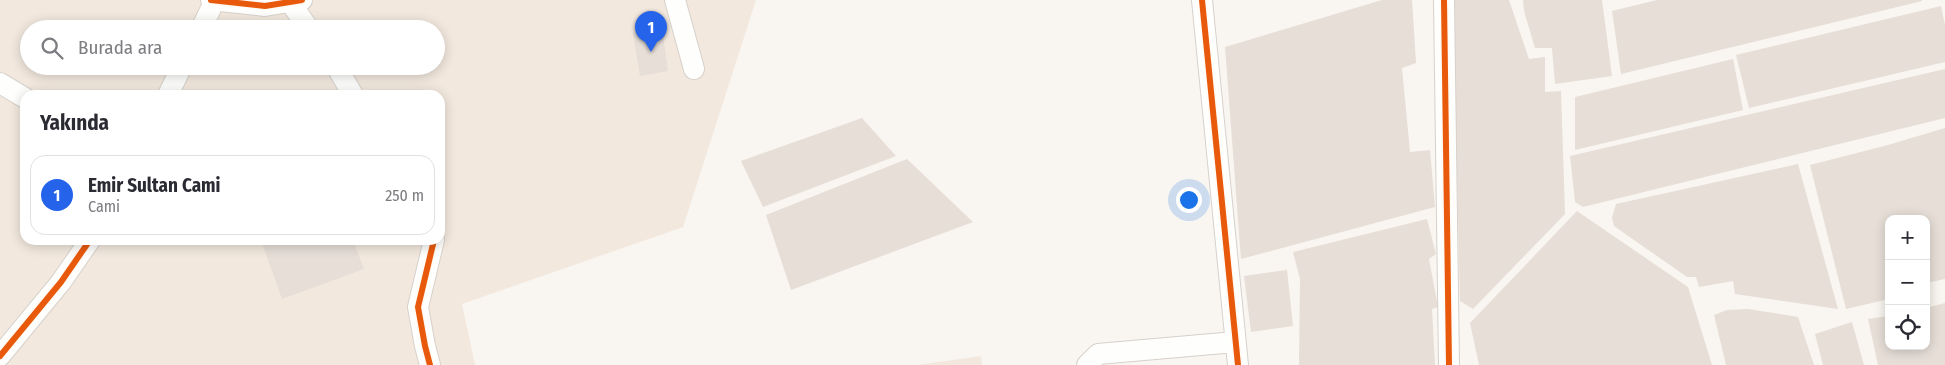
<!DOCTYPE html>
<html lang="tr">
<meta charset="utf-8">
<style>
body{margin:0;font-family:"Fira Sans Condensed",sans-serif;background:#f2f2f3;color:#2b2b33}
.controls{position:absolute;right:15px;bottom:15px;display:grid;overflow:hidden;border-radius:10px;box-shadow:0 2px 12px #0003}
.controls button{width:45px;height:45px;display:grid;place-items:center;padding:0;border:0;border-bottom:1px solid #e1e1e2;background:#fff;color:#2b2b33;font:25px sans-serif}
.you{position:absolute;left:1188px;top:199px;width:18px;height:18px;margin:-12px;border:4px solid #fff;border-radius:50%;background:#1a73e8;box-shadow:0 0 0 8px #1a73e833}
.badge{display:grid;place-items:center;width:32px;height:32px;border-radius:50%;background:#2563eb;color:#fff;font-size:16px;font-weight:700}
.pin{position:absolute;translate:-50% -41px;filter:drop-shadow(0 1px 2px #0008)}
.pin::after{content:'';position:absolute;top:26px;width:18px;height:15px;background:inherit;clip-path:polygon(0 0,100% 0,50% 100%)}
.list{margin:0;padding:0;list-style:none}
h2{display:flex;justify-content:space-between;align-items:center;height:65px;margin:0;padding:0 20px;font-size:21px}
h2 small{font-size:16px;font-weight:400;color:#7c7c81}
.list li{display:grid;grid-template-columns:32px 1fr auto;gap:15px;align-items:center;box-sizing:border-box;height:80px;margin:0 10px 10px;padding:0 10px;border:1px solid #e1e1e2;border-radius:15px}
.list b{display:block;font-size:19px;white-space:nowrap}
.list p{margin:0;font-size:16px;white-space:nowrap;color:#7c7c81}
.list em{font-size:16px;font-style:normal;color:#7c7c81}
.icon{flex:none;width:28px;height:28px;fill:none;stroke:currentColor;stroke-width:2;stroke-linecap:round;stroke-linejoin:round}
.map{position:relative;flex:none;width:1945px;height:365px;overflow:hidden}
.search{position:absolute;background:#fff;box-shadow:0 2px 12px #0003;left:20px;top:20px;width:425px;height:55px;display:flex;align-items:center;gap:12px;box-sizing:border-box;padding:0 18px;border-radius:28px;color:#7c7c81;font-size:19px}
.panel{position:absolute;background:#fff;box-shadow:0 2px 12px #0003;left:20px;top:90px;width:425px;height:155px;border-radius:15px}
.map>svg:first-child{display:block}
.residential{fill:#f2e8de;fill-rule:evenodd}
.building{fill:#e6ded7}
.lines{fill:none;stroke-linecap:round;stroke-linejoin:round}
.minor-casing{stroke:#d7d1cb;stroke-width:22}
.minor{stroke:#fefefd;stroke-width:20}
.cycleway-casing{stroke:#fffaf3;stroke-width:9}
.cycleway{stroke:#e8590c;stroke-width:6}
</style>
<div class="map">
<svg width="1945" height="365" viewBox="0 0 1945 365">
<rect width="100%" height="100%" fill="#f9f5f0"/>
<path class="residential" d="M 0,0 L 756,0 L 683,227 L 462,304 L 475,365 L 0,365 ZM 29,29 L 436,29 L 436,66 L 29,66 ZM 25,95 L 440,95 L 440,240 L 25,240 Z
M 981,356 L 982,365 L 917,365 Z"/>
<path class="building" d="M 1382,0 L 1412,0 L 1416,63 L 1402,68 L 1410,152 L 1430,150 L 1435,207 L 1241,259 L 1225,47 Z
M 1453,0 L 1509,0 L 1529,59 L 1545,57 L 1545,92 L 1561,91 L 1565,214 L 1473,309 L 1460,301 Z
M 1523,0 L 1602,0 L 1612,76 L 1555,84 L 1552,48 L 1535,48 L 1524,11 Z
M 1657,0 L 1922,0 L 1922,1 L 1621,74 L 1612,11 Z
M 1941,6 L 1945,25 L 1945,62 L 1749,108 L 1736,55 Z
M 662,28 L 668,71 L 640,76 L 633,33 Z
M 1733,59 L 1743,110 L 1575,150 L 1575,97 Z
M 1945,69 L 1945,118 L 1583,207 L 1575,202 L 1570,156 Z
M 862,118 L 896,156 L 763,207 L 741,161 Z
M 1945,128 L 1945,279 L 1926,283 L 1926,219 L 1889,219 L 1889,299 L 1846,309 L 1810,165 L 1888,145 Z
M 907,159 L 973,222 L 791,290 L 766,215 Z
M 1798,164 L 1838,309 L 1735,294 L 1733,281 L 1699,287 L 1696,277 L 1687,277 L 1614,226 L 1612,218 L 1616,204 Z
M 1577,211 L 1688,287 L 1712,365 L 1479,365 L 1470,323 Z
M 1427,219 L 1436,254 L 1429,259 L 1438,307 L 1432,309 L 1435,365 L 1299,365 L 1300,279 L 1293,252 Z
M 261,240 L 353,240 L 364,269 L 282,299 Z
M 1287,270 L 1293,326 L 1251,332 L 1244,276 Z
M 1945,303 L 1945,365 L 1878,365 L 1868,319 L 1889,316 L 1889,346 L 1926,346 L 1926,308 Z
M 1748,309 L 1798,317 L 1814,365 L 1726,365 L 1714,315 L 1727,310 Z
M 1852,322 L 1864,365 L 1823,365 L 1815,334 Z"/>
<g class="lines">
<g class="minor-casing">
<path id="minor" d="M 211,0 L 265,6 L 302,0
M 675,0 L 694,69
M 1202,0 L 1238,365
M 1444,0 L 1449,365
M 290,2 L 309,29
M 201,29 L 215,0
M 336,66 L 353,95
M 0,83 L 25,98
M 168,95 L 182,66
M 0,356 L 61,282 L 90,240
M 430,365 L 425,346 L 418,307 L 434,240
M 1087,365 L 1098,354 L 1235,342"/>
</g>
<use href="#minor" class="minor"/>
<g class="cycleway-casing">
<path id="cycleway" d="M 211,0 L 265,6 L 302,0
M 1202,0 L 1238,365
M 1444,0 L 1449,365
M 0,356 L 61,282 L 90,240
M 430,365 L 425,346 L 418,307 L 434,240"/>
</g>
<use href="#cycleway" class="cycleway"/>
</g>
</svg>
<div class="controls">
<button>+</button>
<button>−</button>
<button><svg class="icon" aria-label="locate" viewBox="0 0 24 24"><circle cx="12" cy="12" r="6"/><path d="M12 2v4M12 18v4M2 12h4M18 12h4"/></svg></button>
</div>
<div class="you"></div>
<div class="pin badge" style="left:651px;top:52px">1</div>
<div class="search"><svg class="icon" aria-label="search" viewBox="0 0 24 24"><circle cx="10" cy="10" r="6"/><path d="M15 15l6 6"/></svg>Burada ara</div>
<section class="panel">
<h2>Yakında<small></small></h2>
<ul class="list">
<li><span class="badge">1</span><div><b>Emir Sultan Cami</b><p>Cami</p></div><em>250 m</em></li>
</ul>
</section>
</div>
